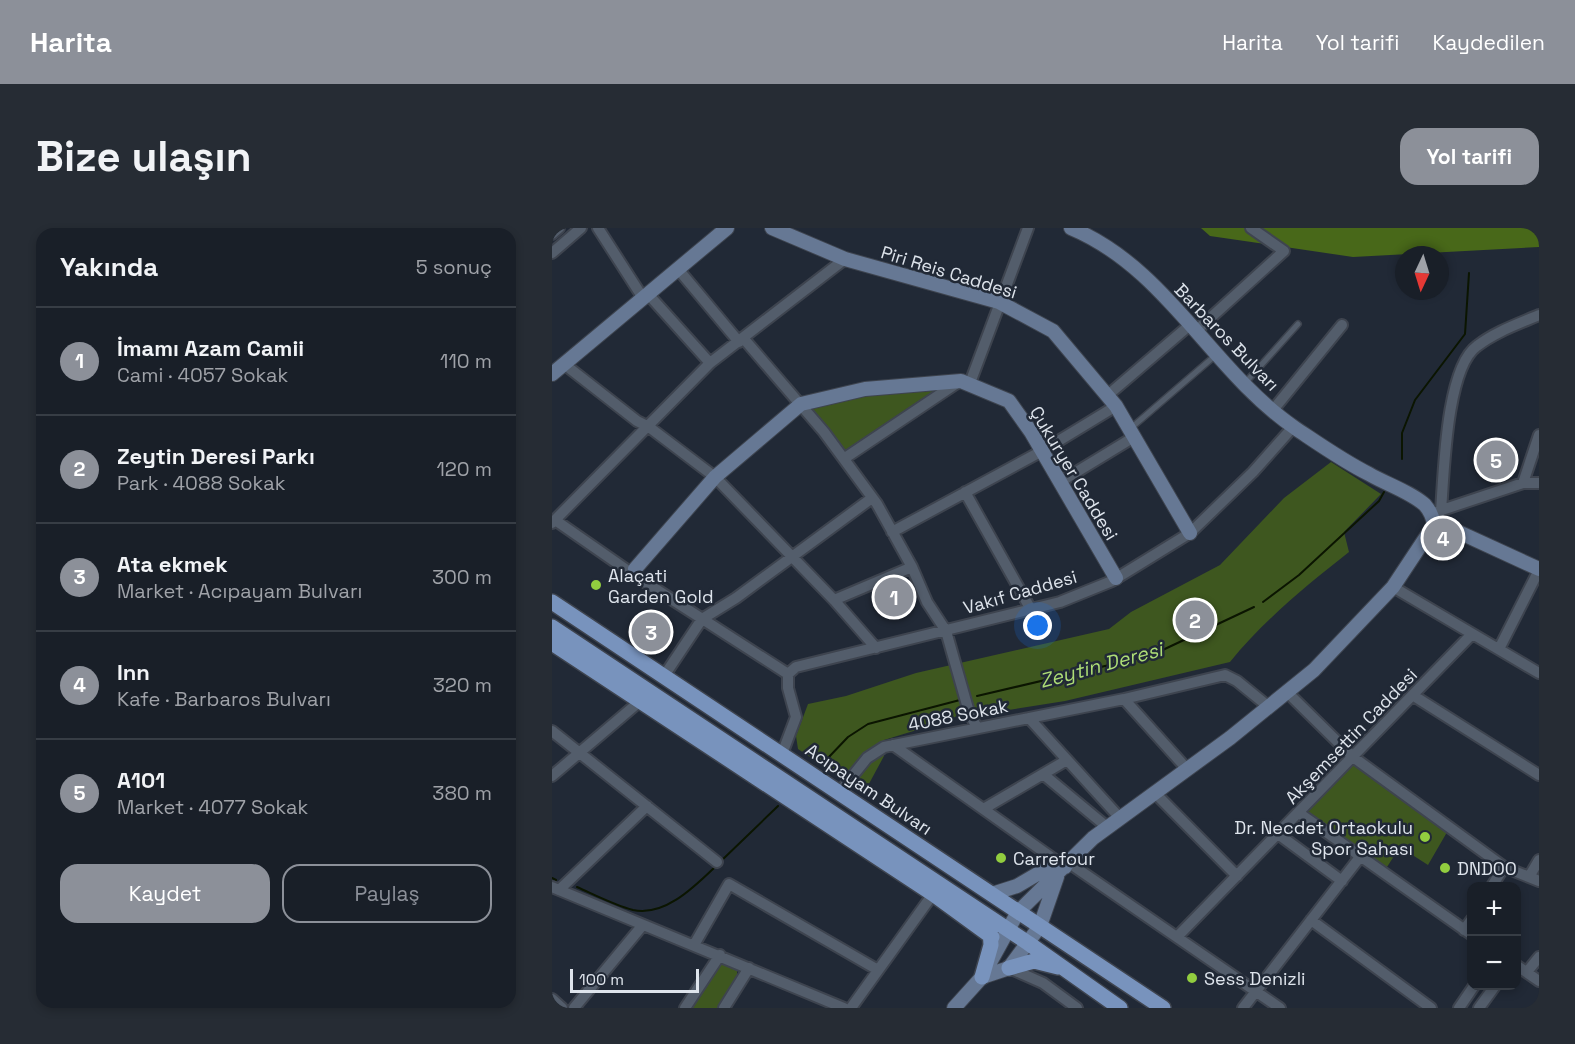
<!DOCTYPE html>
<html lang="tr">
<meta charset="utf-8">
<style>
body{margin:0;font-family:"Space Grotesk",sans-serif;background:#262c34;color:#f1f3f6}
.controls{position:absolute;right:18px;bottom:18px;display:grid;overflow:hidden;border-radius:12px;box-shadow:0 3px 9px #0003}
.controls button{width:54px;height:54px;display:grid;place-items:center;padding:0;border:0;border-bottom:2px solid #373d45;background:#191f28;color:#f1f3f6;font:30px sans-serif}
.compass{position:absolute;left:843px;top:18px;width:54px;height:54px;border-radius:50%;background:#191f28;box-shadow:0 3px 9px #0003;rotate:184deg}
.scale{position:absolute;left:18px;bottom:15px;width:129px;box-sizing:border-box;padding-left:6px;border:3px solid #dee4ec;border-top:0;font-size:16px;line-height:21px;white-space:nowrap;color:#dee4ec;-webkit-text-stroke:4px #212936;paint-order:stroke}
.you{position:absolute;left:486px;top:398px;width:21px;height:21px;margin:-15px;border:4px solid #fff;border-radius:50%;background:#1a73e8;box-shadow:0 0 0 9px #1a73e833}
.badge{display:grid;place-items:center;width:39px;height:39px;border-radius:50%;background:#8c9099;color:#fff;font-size:20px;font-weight:700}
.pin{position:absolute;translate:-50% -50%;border:3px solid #fff;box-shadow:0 2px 6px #0006}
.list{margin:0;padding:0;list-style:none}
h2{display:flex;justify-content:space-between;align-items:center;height:78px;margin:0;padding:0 24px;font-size:26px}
h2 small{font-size:20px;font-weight:400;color:#9fa2a8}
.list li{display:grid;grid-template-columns:39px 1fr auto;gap:18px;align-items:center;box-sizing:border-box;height:108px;padding:0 24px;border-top:2px solid #373d45}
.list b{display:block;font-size:22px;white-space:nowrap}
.list p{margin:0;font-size:20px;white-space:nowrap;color:#9fa2a8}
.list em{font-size:20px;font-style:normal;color:#9fa2a8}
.actions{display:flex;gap:12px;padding:18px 24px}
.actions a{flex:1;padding:14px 0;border:2px solid #8c9099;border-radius:18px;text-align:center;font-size:21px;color:#8c9099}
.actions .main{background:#8c9099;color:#fff}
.map{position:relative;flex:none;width:987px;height:780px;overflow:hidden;border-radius:18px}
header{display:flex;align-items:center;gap:36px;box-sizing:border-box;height:84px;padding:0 30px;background:#8c9099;color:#fff}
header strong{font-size:28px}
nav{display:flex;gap:33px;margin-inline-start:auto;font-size:21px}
.intro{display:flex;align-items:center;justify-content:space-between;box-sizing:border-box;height:144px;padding:0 36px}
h1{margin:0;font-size:42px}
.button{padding:15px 27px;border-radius:18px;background:#8c9099;color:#fff;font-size:21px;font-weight:700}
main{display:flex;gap:36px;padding:0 36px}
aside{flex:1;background:#191f28;border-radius:18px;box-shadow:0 3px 9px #0003}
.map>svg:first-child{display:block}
.green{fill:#3e571f}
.forest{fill:#486819}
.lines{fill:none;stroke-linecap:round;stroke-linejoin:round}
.stream{stroke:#0b1501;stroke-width:2}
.lane-casing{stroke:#3e444f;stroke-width:8}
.street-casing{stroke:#3e444f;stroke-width:14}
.secondary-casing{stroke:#3e444f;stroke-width:16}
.primary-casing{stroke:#3e444f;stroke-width:18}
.lane{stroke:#535d6b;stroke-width:5}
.street{stroke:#535d6b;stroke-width:10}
.secondary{stroke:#667894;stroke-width:14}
.primary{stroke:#7893bd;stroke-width:15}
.poi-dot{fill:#92cd3f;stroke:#212936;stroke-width:2}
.labels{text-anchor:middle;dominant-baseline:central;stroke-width:5;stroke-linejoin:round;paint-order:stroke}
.street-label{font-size:18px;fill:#dee4ec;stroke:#212936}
.poi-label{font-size:18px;fill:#dee4ec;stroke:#212936;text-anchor:start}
.water-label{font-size:20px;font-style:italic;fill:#addd76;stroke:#212936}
</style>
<header>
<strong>Harita</strong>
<nav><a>Harita</a><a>Yol tarifi</a><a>Kaydedilen</a></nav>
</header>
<div class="intro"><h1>Bize ulaşın</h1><a class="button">Yol tarifi</a></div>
<main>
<aside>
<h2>Yakında<small>5 sonuç</small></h2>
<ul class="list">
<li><span class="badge">1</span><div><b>İmamı Azam Camii</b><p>Cami · 4057 Sokak</p></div><em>110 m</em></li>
<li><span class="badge">2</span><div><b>Zeytin Deresi Parkı</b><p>Park · 4088 Sokak</p></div><em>120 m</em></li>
<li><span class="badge">3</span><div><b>Ata ekmek</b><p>Market · Acıpayam Bulvarı</p></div><em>300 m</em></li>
<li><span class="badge">4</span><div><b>Inn</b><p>Kafe · Barbaros Bulvarı</p></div><em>320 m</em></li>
<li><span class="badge">5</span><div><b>A101</b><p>Market · 4077 Sokak</p></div><em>380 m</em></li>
</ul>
<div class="actions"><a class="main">Kaydet</a><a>Paylaş</a></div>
</aside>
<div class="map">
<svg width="987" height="780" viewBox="0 0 987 780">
<rect width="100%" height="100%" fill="#212936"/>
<path class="green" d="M 395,159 L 293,226 L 258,182 L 260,176 L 328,163 Z
M 779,234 L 829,266 L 792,304 L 797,324 C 755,357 711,393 678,434 L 513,473 L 438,485 L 425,480 L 391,494 L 332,512 L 332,528 L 312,565 L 246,521 L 244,508 L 256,476 L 294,468 L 364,445 L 557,401 L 579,384 L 668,337 L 732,270 Z
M 801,532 L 898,599 L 876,637 L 848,619 L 833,642 L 753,585 Z
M 173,735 L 185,742 L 185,751 L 166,780 L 137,780 L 167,737 Z"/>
<path class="forest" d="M 649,0 L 987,0 L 987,19 L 801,29 L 658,8 Z"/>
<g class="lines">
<path class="stream" d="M 850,231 L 850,205 L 863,172 L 913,106 L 917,45
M 711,374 L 747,347 L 827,273 L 832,264
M 425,468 L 600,427 L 702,379
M 275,531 L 296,509 L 316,496 L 408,472
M 168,634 L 226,578
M 0,650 L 4,652
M 25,659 C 43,667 62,677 81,682 C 113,689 143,658 164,638"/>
<g class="lane-casing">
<path id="lane" d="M 693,155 L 746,96
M 579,200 L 665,126"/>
</g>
<g class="street-casing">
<path id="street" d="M 46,0 L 91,70
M 0,6 L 7,0
M 0,25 L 29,0
M 126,41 L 187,114
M 96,66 L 158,135
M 644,103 L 732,23 L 699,0
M 192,111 L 272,204 L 325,276 L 360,339 L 375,374 L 394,403 L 417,484 L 425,500
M 12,136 L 85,193 L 97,199 L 163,249 L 282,372 L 324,420
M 418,155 L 476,0
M 556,167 L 639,96
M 721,182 L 790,97
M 293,230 L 408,153
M 508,254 L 582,209
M 971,255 L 987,207
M 413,264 L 478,380
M 889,283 C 892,245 894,140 925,118 C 943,104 966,96 987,87
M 884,284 L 971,255 L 987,255
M 3,292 L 85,349
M 0,295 L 158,135 L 293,31
M 340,304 L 490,223 L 564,178
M 83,341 L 85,349 L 236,446
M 841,359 L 987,445
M 282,372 L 360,339
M 947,421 L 987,342
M 116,442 L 150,391 L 184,370 L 320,270
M 735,464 L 801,529 L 952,639 L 987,653
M 862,468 L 987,547
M 572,471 L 635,541
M 477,490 L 568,590
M 0,503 L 165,634
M 341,517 L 513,639
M 230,526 L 244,489 L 236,460 L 236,446 L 244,439 L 508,374 L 560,353 L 638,305 L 701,244 L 741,199
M 491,546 L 555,599
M 0,548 L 87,474
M 287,565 L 315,530 L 332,519 L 572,471 L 673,447 L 685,453 L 717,479
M 603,565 L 685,648
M 433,580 L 515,532
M 747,585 L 920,707
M 726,606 L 790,653
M 517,635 L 728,780
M 977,649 L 987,632
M 940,658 L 952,639
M 0,659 L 292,780
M 7,662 L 95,578
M 759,692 L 879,780
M 912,702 L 920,691
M 625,709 L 919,407
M 142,717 L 177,656 L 326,742
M 964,737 L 987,753
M 457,740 L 491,755 L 525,780
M 975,744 L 987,729
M 0,771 L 10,780
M 22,780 L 90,698
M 133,780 L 168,727
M 172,780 L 197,740
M 299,780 L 381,666
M 691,780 L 808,629
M 907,780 L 922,758
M 927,780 L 943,758"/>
</g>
<g class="secondary-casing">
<path id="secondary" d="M 220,0 L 293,31 L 447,74 L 501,103 L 564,178 L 638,305
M 0,146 L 175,0
M 882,297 L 900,301 L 987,341
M 83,341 L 163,249 L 249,176 L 313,161 L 409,153 L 457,173 L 479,204 L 564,350
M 440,666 L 465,658 L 494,641 L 513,639
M 430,749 L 457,740 L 488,698 L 505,649
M 402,780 L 430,749 L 466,684 L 541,610 L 678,510 L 762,442 L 841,359 L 882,297 C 881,289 879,284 873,277 C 859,264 834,256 817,246 C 791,233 767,216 743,200 C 660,143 615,40 519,0"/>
</g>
<g class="primary-casing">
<path id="primary" d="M 0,374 L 611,780
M 0,399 L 476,715 L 568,780
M 0,415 L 381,666 L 440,709
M 457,740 L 482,733 L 506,739
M 430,749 L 439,717 L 438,701"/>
</g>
<use href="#lane" class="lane"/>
<use href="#street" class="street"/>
<use href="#secondary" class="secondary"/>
<use href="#primary" class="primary"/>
</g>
<g class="poi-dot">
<circle cx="44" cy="357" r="6"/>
<circle cx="873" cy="609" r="6"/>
<circle cx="449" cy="630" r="6"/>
<circle cx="893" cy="640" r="6"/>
<circle cx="640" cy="750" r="6"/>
</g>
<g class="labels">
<g class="street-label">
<text transform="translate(397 44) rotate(17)">Piri Reis Caddesi</text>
<text transform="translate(675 109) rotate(46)">Barbaros Bulvarı</text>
<text transform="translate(522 245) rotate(59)">Çukuryer Caddesi</text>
<text transform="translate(468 364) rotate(-16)">Vakıf Caddesi</text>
<text transform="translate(406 487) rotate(-11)">4088 Sokak</text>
<text transform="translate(799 508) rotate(-46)">Akşemsettin Caddesi</text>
<text transform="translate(317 561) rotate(34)">Acıpayam Bulvarı</text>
</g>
<g class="poi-label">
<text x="56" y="347">Alaçati<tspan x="56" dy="21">Garden Gold</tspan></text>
<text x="861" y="599" text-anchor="end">Dr. Necdet Ortaokulu<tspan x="861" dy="21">Spor Sahası</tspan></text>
<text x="461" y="630">Carrefour</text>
<text x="905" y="640">DNDOO</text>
<text x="652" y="750">Sess Denizli</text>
</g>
<g class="water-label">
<text transform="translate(549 437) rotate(-15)">Zeytin Deresi</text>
</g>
</g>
</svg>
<div class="controls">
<button>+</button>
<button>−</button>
</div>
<svg class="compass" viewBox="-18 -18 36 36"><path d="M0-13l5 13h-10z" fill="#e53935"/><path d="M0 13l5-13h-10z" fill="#9fa2a8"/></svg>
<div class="scale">100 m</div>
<div class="you"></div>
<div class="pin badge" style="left:342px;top:369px">1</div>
<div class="pin badge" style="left:643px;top:392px">2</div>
<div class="pin badge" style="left:99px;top:404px">3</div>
<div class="pin badge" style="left:891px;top:310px">4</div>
<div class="pin badge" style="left:944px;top:232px">5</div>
</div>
</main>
